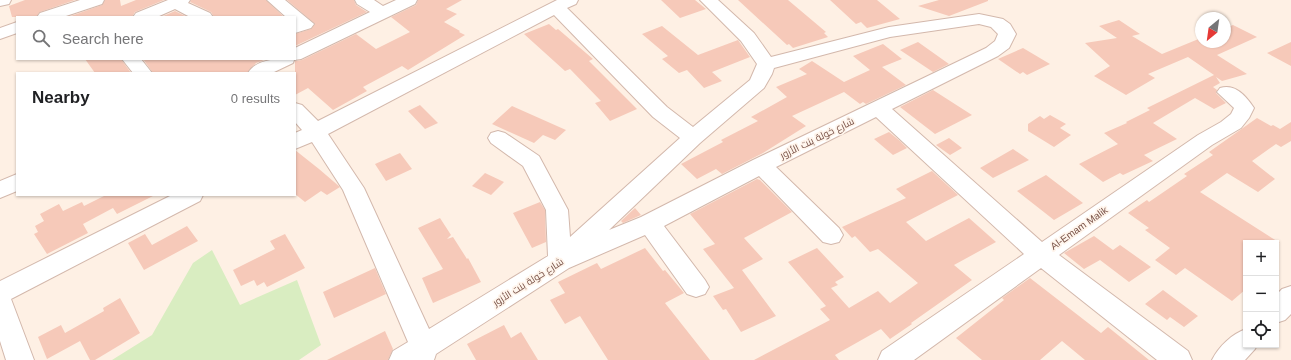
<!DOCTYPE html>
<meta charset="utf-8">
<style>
body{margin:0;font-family:Arial,Cairo,sans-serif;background:#f2f2f2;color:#202124}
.controls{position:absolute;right:12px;bottom:12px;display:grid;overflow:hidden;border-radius:0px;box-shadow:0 1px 3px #0004}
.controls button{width:36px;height:36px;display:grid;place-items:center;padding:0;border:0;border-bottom:1px solid #e0e0e0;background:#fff;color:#202124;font:20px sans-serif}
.compass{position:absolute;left:1195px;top:12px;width:36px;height:36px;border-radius:50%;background:#fff;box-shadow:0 1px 3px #0004;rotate:209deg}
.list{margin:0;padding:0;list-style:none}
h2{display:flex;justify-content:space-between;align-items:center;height:52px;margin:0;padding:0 16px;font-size:17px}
h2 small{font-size:13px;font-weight:400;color:#757577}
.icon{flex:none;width:22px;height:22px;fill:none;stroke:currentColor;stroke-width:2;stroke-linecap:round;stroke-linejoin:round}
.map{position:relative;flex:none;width:1291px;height:360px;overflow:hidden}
.search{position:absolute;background:#fff;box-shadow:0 1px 3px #0004;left:16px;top:16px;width:280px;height:44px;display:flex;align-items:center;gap:10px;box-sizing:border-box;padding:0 14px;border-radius:0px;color:#757577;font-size:15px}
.panel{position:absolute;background:#fff;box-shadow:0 1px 3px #0004;left:16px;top:72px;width:280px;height:124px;border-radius:0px}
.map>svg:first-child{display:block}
.green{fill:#d9edc1}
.building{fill:#f6c9b9}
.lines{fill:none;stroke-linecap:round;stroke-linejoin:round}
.minor-casing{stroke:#d3b8ac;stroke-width:2}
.minor{fill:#fff;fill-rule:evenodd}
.labels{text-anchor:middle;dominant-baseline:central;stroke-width:3.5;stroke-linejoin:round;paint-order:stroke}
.street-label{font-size:10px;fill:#795247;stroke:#fff5ec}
</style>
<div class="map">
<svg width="1291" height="360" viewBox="0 0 1291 360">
<rect width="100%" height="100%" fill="#fef0e4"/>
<path class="green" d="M 212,250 L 240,305 L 297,280 L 321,345 L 299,360 L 112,360 L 152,335 L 193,263 Z"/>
<path class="building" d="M 25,0 L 75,0 L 40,12 L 36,17 L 12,17 L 9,6 Z
M 105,0 L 120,0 L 121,6 L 136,0 L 164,0 L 135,12 L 132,17 L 68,17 L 102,5 Z
M 191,0 L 266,0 L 284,17 L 214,17 L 211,12 L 190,2 Z
M 287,0 L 354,0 L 356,5 L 367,12 L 295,46 L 295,34 L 311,29 L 315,24 Z
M 418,0 L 462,0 L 446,9 L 457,14 L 444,22 L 460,31 L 459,32 L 465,35 L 408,70 L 402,66 L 363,87 L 367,91 L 333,110 L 308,88 L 295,95 L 295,61 L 302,60 L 356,34 L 376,49 L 410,32 L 391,17 L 416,5 Z
M 661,0 L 695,0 L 706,9 L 680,18 Z
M 738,0 L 788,0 L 826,32 L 824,33 L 828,37 L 793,48 L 789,44 L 787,45 Z
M 830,0 L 877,0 L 900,19 L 867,28 L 861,22 L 856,24 Z
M 939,0 L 988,0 L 988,1 L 949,16 L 918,6 Z
M 175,11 L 187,17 L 161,17 Z
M 1119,20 L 1140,34 L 1132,36 L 1162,54 L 1201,38 L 1201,42 L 1225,42 L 1225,28 L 1233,25 L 1257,37 L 1217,55 L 1247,74 L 1222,81 L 1216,77 L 1220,83 L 1213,87 L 1217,90 L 1216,93 L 1226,103 L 1214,109 L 1195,98 L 1153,123 L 1177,139 L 1144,155 L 1153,161 L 1123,175 L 1120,173 L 1103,182 L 1079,164 L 1118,144 L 1104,133 L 1127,123 L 1126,122 L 1150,110 L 1147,108 L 1214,75 L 1188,57 L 1148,74 L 1155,78 L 1126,95 L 1094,76 L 1110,66 L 1085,43 L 1117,38 L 1099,26 Z
M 549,24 L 556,30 L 558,29 L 593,59 L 589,61 L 637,109 L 610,121 L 595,103 L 601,101 L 570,69 L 565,71 L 524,34 Z
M 662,26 L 698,55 L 738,40 L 750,57 L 712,72 L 722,81 L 704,88 L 687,70 L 679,73 L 662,59 L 668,56 L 642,34 Z
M 918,42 L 949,64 L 933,72 L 900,50 Z
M 1291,42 L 1291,66 L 1267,53 Z
M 883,44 L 902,59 L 882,67 L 906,85 L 866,104 L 863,102 L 860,104 L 844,92 L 792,116 L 806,126 L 763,153 L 722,174 L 716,169 L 697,179 L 681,164 L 723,142 L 721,140 L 758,121 L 751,117 L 787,97 L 776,87 L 807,74 L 799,69 L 812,61 L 844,82 L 870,70 L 853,56 Z
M 1023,48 L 1050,64 L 1027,75 L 1023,72 L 1020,74 L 998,59 Z
M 85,59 L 121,59 L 131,73 L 95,73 Z
M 143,59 L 263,59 L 264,60 L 256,63 L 247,73 L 153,73 Z
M 933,90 L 972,115 L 935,134 L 900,107 Z
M 420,105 L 438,123 L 425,129 L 408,111 Z
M 512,106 L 566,130 L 555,140 L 543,135 L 534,143 L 492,124 Z
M 1050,115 L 1066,124 L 1060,128 L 1071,135 L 1054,147 L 1028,131 L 1028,124 L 1040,116 L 1044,119 Z
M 1257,118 L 1271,126 L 1273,125 L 1280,129 L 1291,122 L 1291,141 L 1281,147 L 1276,144 L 1252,161 L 1275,179 L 1258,192 L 1227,173 L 1200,192 L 1280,243 L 1246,243 L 1246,289 L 1232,301 L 1185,268 L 1176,275 L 1155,260 L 1170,248 L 1145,230 L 1149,228 L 1128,213 L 1147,200 L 1149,202 L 1187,176 L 1184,174 L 1213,155 L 1209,152 Z
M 889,132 L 900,141 L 907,148 L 893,155 L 874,139 Z
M 949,138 L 962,148 L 950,155 L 936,145 Z
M 1013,149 L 1029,160 L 993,178 L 980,168 Z
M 295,150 L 319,169 L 340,187 L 327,195 L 321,191 L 305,202 L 295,194 Z
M 400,153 L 412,169 L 386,181 L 375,164 Z
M 932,171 L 958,195 L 906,222 L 926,241 L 969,218 L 996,242 L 954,265 L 972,280 L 911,323 L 912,324 L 890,339 L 881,329 L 835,355 L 839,360 L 754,360 L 830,320 L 820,309 L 826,306 L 788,262 L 817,248 L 844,277 L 835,282 L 838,285 L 831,288 L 849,308 L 878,291 L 890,303 L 918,283 L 878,249 L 870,252 L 855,236 L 852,238 L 842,227 L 906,198 L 896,189 Z
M 485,173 L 504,182 L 491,195 L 472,186 Z
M 1046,175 L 1083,203 L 1054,220 L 1017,191 Z
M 757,179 L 760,180 L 792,212 L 744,238 L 763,259 L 742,270 L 776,316 L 741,332 L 726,309 L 723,310 L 713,296 L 734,288 L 703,249 L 715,244 L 690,214 Z
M 104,195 L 155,195 L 117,214 L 113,208 L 83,224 L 88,233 L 47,254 L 34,234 L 38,232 L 35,226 L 44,221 L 40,214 L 59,204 L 63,211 L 82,202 L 84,206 L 104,196 Z
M 540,202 L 545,210 L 546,242 L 532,248 L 513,213 Z
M 635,208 L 641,215 L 623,223 L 621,221 Z
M 440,218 L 451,235 L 447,239 L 453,237 L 467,259 L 468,258 L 481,282 L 433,303 L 422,278 L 443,269 L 418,228 Z
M 187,226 L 198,241 L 144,270 L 128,243 L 145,234 L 152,245 Z
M 285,234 L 305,268 L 267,287 L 264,282 L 257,286 L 254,280 L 241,286 L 233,270 L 275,249 L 270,241 Z
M 1094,236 L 1113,250 L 1120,245 L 1151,267 L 1129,282 L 1100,260 L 1084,269 L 1064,253 Z
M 645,248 L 663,271 L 665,270 L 684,293 L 665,303 L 710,360 L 608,360 L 580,316 L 565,324 L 550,300 L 565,293 L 558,282 L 597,263 L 601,269 Z
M 375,268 L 386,294 L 334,318 L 323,292 Z
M 1030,278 L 1101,333 L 1108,327 L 1149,360 L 1085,360 L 1062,341 L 1040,360 L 982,360 L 956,338 L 1004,300 L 1002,298 Z
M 1163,290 L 1198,316 L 1184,327 L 1170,317 L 1167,320 L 1145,304 Z
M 120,298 L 140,333 L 95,360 L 90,360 L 80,341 L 47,359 L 38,337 L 61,325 L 65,333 L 104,311 L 103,308 Z
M 504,325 L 511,338 L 521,332 L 538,360 L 476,360 L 467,344 Z
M 385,331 L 393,349 L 388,360 L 327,360 Z"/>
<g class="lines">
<g class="minor-casing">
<path id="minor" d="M 0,0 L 11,0 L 9,4 L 0,6 Z
M 80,0 L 104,0 L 102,4 L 63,17 L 37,17 L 40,13 Z
M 168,0 L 190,0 L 188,3 L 210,13 L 213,17 L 190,17 L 175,9 L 157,17 L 133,17 L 136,13 Z
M 267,0 L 285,0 L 314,24 L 311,28 L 295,33 L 295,17 L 286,17 Z
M 355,0 L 374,0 L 383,6 L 396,0 L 417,0 L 415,4 L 301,59 L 294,60 L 293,63 L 272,73 L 248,73 C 257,58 279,59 295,59 L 295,48 L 370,12 L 357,4 Z
M 557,0 L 578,0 L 576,4 L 567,8 L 667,107 L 693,127 L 750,80 L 757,64 L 741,41 L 700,0 L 718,0 L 754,33 L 771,57 L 889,27 L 979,14 L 1003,19 L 1010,24 L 1016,34 L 1009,48 L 998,56 L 892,109 L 1042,242 L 1198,135 L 1221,122 L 1231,114 L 1234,108 L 1217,92 L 1220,88 C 1235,83 1246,96 1254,108 L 1249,118 L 1241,128 L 1212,145 L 1059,255 L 1188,351 L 1192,360 L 1157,360 L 1041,268 L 914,360 L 878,360 L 882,351 L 1024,254 L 876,117 L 776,167 L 839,228 L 843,235 L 839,242 L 831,244 L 823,242 L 759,176 L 664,226 L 705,280 L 709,287 L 705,294 L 696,297 L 687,294 L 645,235 L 569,268 L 436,354 L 434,360 L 389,360 L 393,351 L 408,342 L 343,190 L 312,142 L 295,149 L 295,133 L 302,130 L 295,122 L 295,103 L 302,105 L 318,121 ZM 554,15 L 653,117 L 680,138 L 570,237 L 568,210 L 539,156 L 505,133 L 498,131 L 491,133 L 488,138 L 491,143 L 523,166 L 546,210 L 548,256 L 429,329 L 364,188 L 328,134 ZM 979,24 L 991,27 L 998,34 L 995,41 L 986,48 L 753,160 L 641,217 L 609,230 L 700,143 L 764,88 L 772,74 L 774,68 L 890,37 Z
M 17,22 L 17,33 L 0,39 L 0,28 Z
M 122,59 L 141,59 L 152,73 L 133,73 Z
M 17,174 L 17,191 L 0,198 L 0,181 Z
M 172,195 L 203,195 L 200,201 L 11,299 L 34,360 L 6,360 L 0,341 L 0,281 Z
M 1291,286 L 1291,314 L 1285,320 L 1276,323 L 1276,295 L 1282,289 Z
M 1246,329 L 1246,345 L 1257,345 L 1255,349 L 1245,360 L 1212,360 C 1219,346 1232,334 1246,329 Z"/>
</g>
<use href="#minor" class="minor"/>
</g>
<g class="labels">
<g class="street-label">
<text transform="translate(817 138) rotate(-26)">شارع خولة بنت الأزور</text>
<text transform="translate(1079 228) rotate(-35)">Al-Emam Malik</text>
<text transform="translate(528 282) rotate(-32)">شارع خولة بنت الأزور</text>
</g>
</g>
</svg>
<div class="controls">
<button>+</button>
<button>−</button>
<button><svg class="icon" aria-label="locate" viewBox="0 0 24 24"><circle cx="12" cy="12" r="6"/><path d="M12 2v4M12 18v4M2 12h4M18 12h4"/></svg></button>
</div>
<svg class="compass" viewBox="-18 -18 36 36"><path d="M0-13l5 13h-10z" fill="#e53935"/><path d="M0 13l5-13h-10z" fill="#757577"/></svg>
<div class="search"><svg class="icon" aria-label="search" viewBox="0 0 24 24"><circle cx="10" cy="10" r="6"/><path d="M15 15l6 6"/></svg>Search here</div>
<section class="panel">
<h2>Nearby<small>0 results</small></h2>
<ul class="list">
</ul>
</section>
</div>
